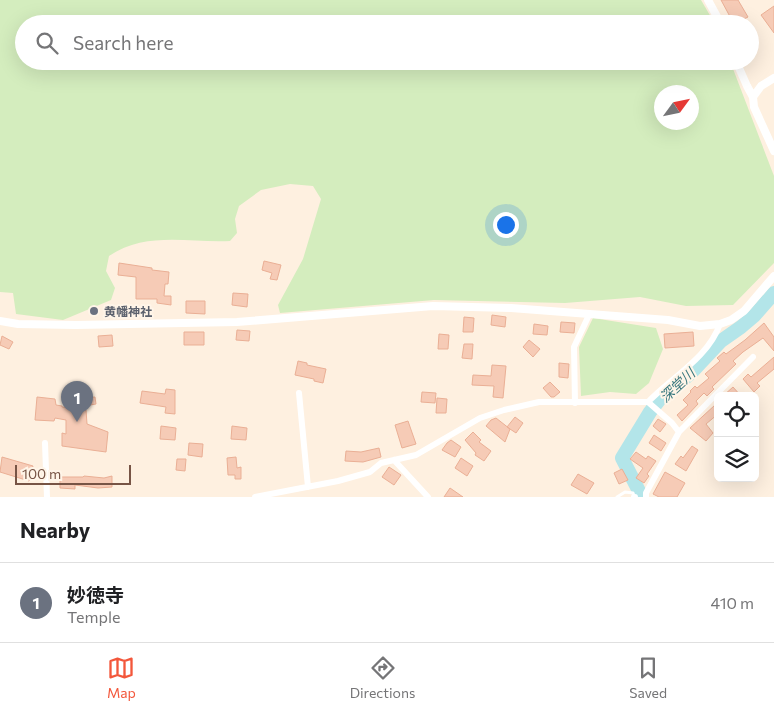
<!DOCTYPE html>
<meta charset="utf-8">
<style>
body{margin:0;font-family:Commissioner,"Noto Sans JP",sans-serif;background:#f6f6f6;color:#202124}
.controls{position:absolute;right:15px;bottom:15px;display:grid;overflow:hidden;border-radius:8px;box-shadow:0 5px 20px #0002}
.controls button{width:45px;height:45px;display:grid;place-items:center;padding:0;border:0;border-bottom:1px solid #e0e0e0;background:#fff;color:#202124;font:25px sans-serif}
.compass{position:absolute;left:654px;top:85px;width:45px;height:45px;border-radius:50%;background:#fff;box-shadow:0 5px 20px #0002;rotate:57deg}
.scale{position:absolute;left:15px;bottom:12px;width:116px;box-sizing:border-box;padding-left:5px;border:2px solid #775445;border-top:0;font-size:14px;line-height:18px;white-space:nowrap;color:#775445;-webkit-text-stroke:4px #fff5e8;paint-order:stroke}
.you{position:absolute;left:505px;top:224px;width:18px;height:18px;margin:-12px;border:4px solid #fff;border-radius:50%;background:#1a73e8;box-shadow:0 0 0 8px #1a73e833}
.badge{display:grid;place-items:center;width:32px;height:32px;border-radius:50%;background:#f3573b;color:#fff;font-size:16px;font-weight:700}
.pin{position:absolute;translate:-50% -41px;filter:drop-shadow(0 1px 2px #0008)}
.pin::after{content:'';position:absolute;top:26px;width:18px;height:15px;background:inherit;clip-path:polygon(0 0,100% 0,50% 100%)}
.list{margin:0;padding:0;list-style:none}
h2{display:flex;justify-content:space-between;align-items:center;height:65px;margin:0;padding:0 20px;font-size:21px}
h2 small{font-size:16px;font-weight:400;color:#757577}
.list li{display:grid;grid-template-columns:32px 1fr auto;gap:15px;align-items:center;box-sizing:border-box;height:80px;padding:0 20px;border-top:1px solid #e0e0e0}
.list b{display:block;font-size:19px;white-space:nowrap}
.list p{margin:0;font-size:16px;white-space:nowrap;color:#757577}
.list em{font-size:16px;font-style:normal;color:#757577}
.icon{flex:none;width:28px;height:28px;fill:none;stroke:currentColor;stroke-width:2;stroke-linecap:round;stroke-linejoin:round}
.map{position:relative;flex:none;width:774px;height:497px;overflow:hidden}
.search{position:absolute;background:#fff;box-shadow:0 5px 20px #0002;left:15px;right:15px;top:15px;height:55px;display:flex;align-items:center;gap:12px;box-sizing:border-box;padding:0 18px;border-radius:28px;color:#757577;font-size:19px}
.sheet{height:145px;background:#fff}
nav{display:flex;justify-content:space-around;align-items:center;box-sizing:border-box;height:70px;border-top:1px solid #e0e0e0;background:#fff;font-size:14px;color:#757577}
nav a{display:grid;justify-items:center;gap:2px}
nav .on{color:#f3573b}
.map>svg:first-child{display:block}
.green{fill:#d4edbe;fill-rule:evenodd}
.lines{fill:none;stroke-linecap:round;stroke-linejoin:round}
.river{stroke:#b3e5e9;stroke-width:14}
.building{fill:#f6cbb6;stroke:#eaaf95}
.service{stroke:#fff;stroke-width:3}
.minor{stroke:#fff;stroke-width:6}
.tertiary{stroke:#fff;stroke-width:8}
.worship-dot{fill:#6b7280;stroke:#fff5e8;stroke-width:2}
.labels{text-anchor:middle;dominant-baseline:central;stroke-width:4;stroke-linejoin:round;paint-order:stroke}
.worship-label{font-size:12px;font-weight:bold;fill:#5b616d;stroke:#fff5e8;text-anchor:start}
.water-label{font-size:14px;font-style:italic;fill:#38777e;stroke:#fff5e8}
</style>
<div class="map">
<svg width="774" height="497" viewBox="0 0 774 497">
<rect width="100%" height="100%" fill="#fef0e0"/>
<path class="green" d="M 0,0 L 701,0 L 715,24 L 24,24 L 24,61 L 730,61 L 774,176 L 774,263 L 733,305 L 686,306 L 640,297 L 565,303 L 434,300 L 280,313 L 278,305 L 303,259 L 321,199 L 313,186 L 290,184 L 261,190 L 239,206 L 235,219 L 237,233 L 230,241 C 188,243 146,231 109,256 L 106,271 L 115,288 L 111,300 L 63,320 L 16,314 L 13,293 L 0,292 ZM 692,92 L 692,122 L 662,122 L 662,92 Z
M 593,318 L 656,328 L 663,349 L 649,383 L 636,394 L 610,392 L 581,396 L 579,347 Z"/>
<g class="lines">
<path class="river" d="M 642,497 L 622,458 L 650,412 L 660,399 L 691,373 L 721,341 L 741,327 L 754,316 L 774,293"/>
</g>
<path class="building" d="M 721,0 L 738,0 L 748,17 L 734,24 Z
M 774,6 L 774,33 L 761,15 Z
M 264,261 L 281,265 L 277,280 L 270,279 L 272,273 L 262,270 Z
M 119,263 L 152,268 L 152,270 L 169,272 L 168,284 L 165,284 L 164,296 L 171,296 L 171,305 L 157,303 L 157,299 L 136,299 L 136,277 L 118,275 Z
M 233,293 L 248,294 L 247,307 L 232,305 Z
M 186,301 L 205,301 L 205,314 L 186,313 Z
M 492,315 L 506,317 L 505,327 L 491,325 Z
M 464,317 L 474,318 L 473,332 L 463,332 Z
M 561,322 L 575,323 L 574,333 L 560,332 Z
M 764,323 L 774,337 L 774,351 L 763,338 L 743,352 L 733,361 L 736,364 L 712,387 L 714,389 L 707,396 L 704,393 L 696,401 L 698,404 L 682,421 L 677,415 L 688,405 L 683,400 L 691,392 L 690,391 L 695,386 L 697,388 L 709,378 L 705,374 L 720,361 L 717,358 L 724,352 L 726,354 L 745,340 Z
M 534,324 L 548,326 L 547,335 L 533,334 Z
M 237,330 L 250,331 L 249,341 L 236,340 Z
M 184,332 L 204,332 L 204,345 L 184,345 Z
M 693,332 L 694,346 L 665,348 L 664,334 Z
M 439,334 L 449,335 L 448,349 L 438,349 Z
M 112,335 L 113,346 L 99,347 L 98,336 Z
M 2,336 L 13,342 L 9,349 L 0,345 Z
M 529,340 L 540,349 L 533,357 L 523,347 Z
M 464,344 L 473,344 L 472,359 L 462,358 Z
M 774,357 L 774,369 L 757,383 L 760,386 L 754,392 L 743,379 L 748,374 L 751,377 Z
M 298,361 L 307,363 L 307,365 L 326,369 L 323,383 L 314,381 L 314,379 L 295,375 Z
M 559,363 L 569,364 L 568,378 L 559,377 Z
M 492,365 L 506,366 L 503,398 L 493,397 L 494,386 L 472,385 L 473,375 L 491,376 Z
M 550,382 L 560,392 L 554,397 L 551,397 L 543,388 Z
M 733,387 L 741,396 L 723,396 Z
M 166,389 L 175,390 L 175,414 L 165,413 L 166,407 L 140,403 L 142,391 L 165,394 Z
M 422,392 L 436,393 L 435,403 L 421,402 Z
M 37,397 L 55,399 L 56,405 L 62,406 L 62,407 L 86,410 L 87,424 L 108,432 L 106,452 L 62,446 L 62,433 L 66,434 L 66,420 L 55,418 L 54,421 L 35,420 Z
M 95,397 L 96,404 L 84,406 L 83,398 Z
M 437,398 L 447,399 L 446,413 L 436,413 Z
M 718,400 L 718,414 L 706,424 L 713,433 L 706,441 L 690,428 L 715,405 L 714,404 Z
M 515,417 L 523,423 L 516,433 L 507,427 Z
M 496,418 L 510,429 L 505,442 L 486,426 L 491,420 Z
M 658,419 L 666,424 L 660,432 L 653,426 Z
M 408,421 L 416,444 L 402,448 L 395,425 Z
M 161,426 L 176,428 L 175,440 L 160,439 Z
M 232,426 L 247,428 L 246,440 L 231,439 Z
M 473,432 L 481,440 L 479,442 L 491,451 L 484,461 L 475,455 L 476,453 L 465,440 Z
M 654,435 L 666,443 L 661,451 L 649,443 Z
M 451,440 L 461,447 L 455,457 L 442,450 L 447,443 Z
M 189,443 L 203,444 L 202,457 L 188,455 Z
M 692,446 L 698,450 L 686,471 L 675,464 L 681,456 L 683,458 Z
M 379,448 L 381,457 L 363,462 L 345,461 L 346,451 L 361,452 Z
M 636,452 L 646,459 L 648,456 L 656,461 L 647,474 L 649,476 L 644,483 L 636,478 L 643,468 L 630,459 Z
M 2,457 L 33,466 L 29,481 L 0,472 Z
M 236,457 L 237,468 L 241,467 L 241,479 L 235,479 L 235,475 L 228,475 L 227,458 Z
M 461,458 L 473,466 L 467,476 L 455,468 Z
M 177,459 L 186,459 L 185,471 L 176,470 Z
M 389,467 L 401,475 L 394,485 L 382,477 Z
M 622,469 L 628,480 L 619,484 L 614,473 Z
M 665,472 L 685,483 L 677,497 L 659,497 L 653,494 Z
M 578,474 L 594,483 L 587,494 L 571,485 Z
M 84,476 L 104,478 L 112,476 L 112,487 L 98,488 L 75,485 L 75,489 L 60,488 L 60,477 L 83,477 Z
M 450,488 L 463,497 L 444,497 Z"/>
<g class="lines">
<path class="service" d="M 617,497 L 625,492 L 633,493 L 634,496"/>
<path class="minor" d="M 299,393 L 308,487
M 575,403 L 574,347 L 589,315
M 679,432 L 753,357
M 45,443 L 47,497
M 394,460 L 428,497
M 255,497 L 338,481 L 370,472 L 381,463 L 416,455 L 480,418 L 504,410 L 539,402 L 648,402 C 672,377 708,358 720,324
M 634,497 L 635,497
M 646,497 L 646,493 L 679,432 L 672,423 L 648,402"/>
<path class="tertiary" d="M 708,0 L 721,24
M 736,61 L 747,86 L 753,97 L 754,107 L 774,151
M 753,97 L 761,86 L 774,78
M 0,321 L 18,324 L 76,325 L 237,322 L 433,306 L 511,308 L 668,320 L 700,326 L 720,324 L 731,320 L 744,311 L 774,276"/>
</g>
<circle class="worship-dot" cx="94" cy="311" r="5"/>
<g class="labels">
<g class="worship-label">
<text x="104" y="311">黄幡神社</text>
</g>
<g class="water-label">
<text transform="translate(677 385) rotate(-43)">深堂川</text>
</g>
</g>
</svg>
<div class="controls">
<button><svg class="icon" aria-label="locate" viewBox="0 0 24 24"><circle cx="12" cy="12" r="6"/><path d="M12 2v4M12 18v4M2 12h4M18 12h4"/></svg></button>
<button><svg class="icon" aria-label="layers" viewBox="0 0 24 24"><path d="M12 4l9 5-9 5-9-5zM3 14l9 5 9-5"/></svg></button>
</div>
<svg class="compass" viewBox="-18 -18 36 36"><path d="M0-13l5 13h-10z" fill="#e53935"/><path d="M0 13l5-13h-10z" fill="#757577"/></svg>
<div class="scale">100 m</div>
<div class="you"></div>
<div class="pin badge" style="left:77px;top:422px;background:#6b7280">1</div>
<div class="search"><svg class="icon" aria-label="search" viewBox="0 0 24 24"><circle cx="10" cy="10" r="6"/><path d="M15 15l6 6"/></svg>Search here</div>
</div>
<section class="sheet">
<h2>Nearby<small></small></h2>
<ul class="list">
<li><span class="badge" style="background:#6b7280">1</span><div><b>妙徳寺</b><p>Temple</p></div><em>410 m</em></li>
</ul>
</section>
<nav>
<a class="on"><svg class="icon" aria-label="map" viewBox="0 0 24 24"><path d="M3 6l6-2 6 2 6-2v14l-6 2-6-2-6 2zM9 4v14M15 6v14"/></svg>Map</a>
<a><svg class="icon" aria-label="directions" viewBox="0 0 24 24"><path d="M12 3l9 9-9 9-9-9zM9 14v-3h6M13 9l2 2-2 2"/></svg>Directions</a>
<a><svg class="icon" aria-label="saved" viewBox="0 0 24 24"><path d="M7 4h10v16l-5-4-5 4z"/></svg>Saved</a>
</nav>
